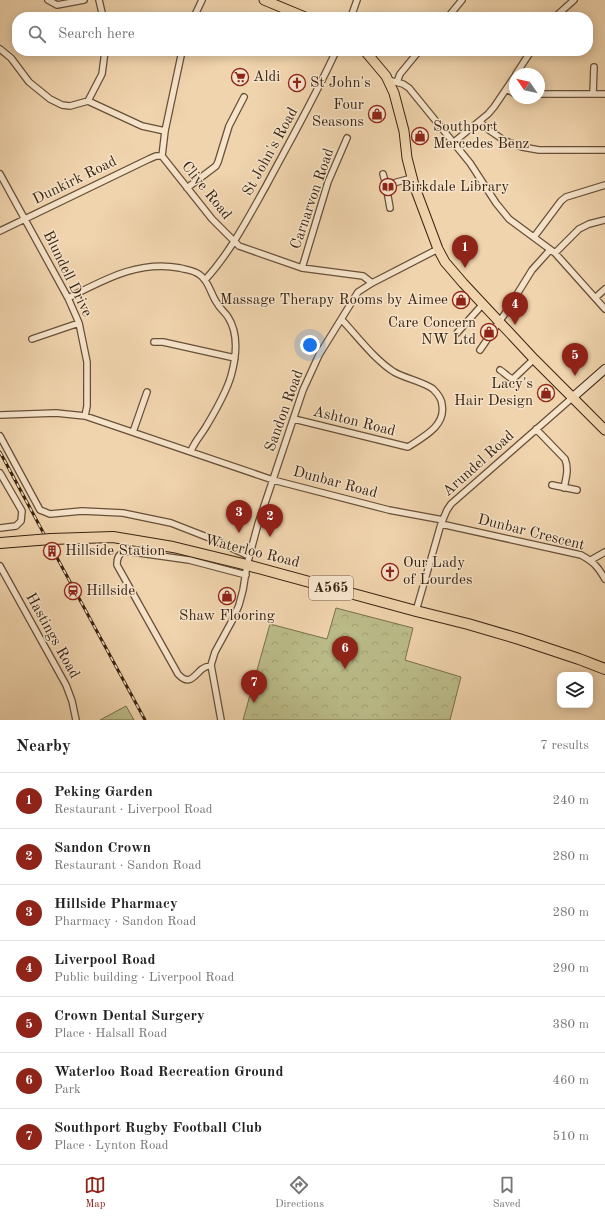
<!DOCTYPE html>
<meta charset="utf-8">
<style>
body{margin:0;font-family:"Old Standard TT",serif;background:#f6f6f6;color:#222}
.controls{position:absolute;right:12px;bottom:12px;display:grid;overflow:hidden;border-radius:8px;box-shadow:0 2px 10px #0003}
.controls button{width:36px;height:36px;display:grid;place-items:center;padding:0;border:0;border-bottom:1px solid #e0e0e0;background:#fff;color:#222;font:20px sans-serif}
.compass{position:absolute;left:509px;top:68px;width:36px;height:36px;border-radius:50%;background:#fff;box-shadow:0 2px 10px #0003;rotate:304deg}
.you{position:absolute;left:310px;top:345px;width:14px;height:14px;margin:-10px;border:3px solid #fff;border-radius:50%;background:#1a73e8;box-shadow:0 0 0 6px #1a73e833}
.badge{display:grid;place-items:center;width:26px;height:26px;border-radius:50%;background:#8f2418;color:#fff;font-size:13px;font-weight:700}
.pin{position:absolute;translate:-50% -33px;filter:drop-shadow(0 1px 2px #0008)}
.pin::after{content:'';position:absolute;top:21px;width:14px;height:12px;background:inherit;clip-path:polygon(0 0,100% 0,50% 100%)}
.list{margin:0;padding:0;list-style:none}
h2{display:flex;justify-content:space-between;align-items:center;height:52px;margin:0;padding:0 16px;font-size:17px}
h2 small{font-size:13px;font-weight:400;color:#767676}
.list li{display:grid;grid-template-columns:26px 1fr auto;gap:12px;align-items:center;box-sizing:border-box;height:56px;padding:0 16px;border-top:1px solid #e0e0e0}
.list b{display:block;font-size:15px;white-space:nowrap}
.list p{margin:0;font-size:13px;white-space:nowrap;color:#767676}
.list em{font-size:13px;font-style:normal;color:#767676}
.icon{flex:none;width:22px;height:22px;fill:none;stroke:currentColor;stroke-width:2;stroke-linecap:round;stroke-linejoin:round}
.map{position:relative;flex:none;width:605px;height:720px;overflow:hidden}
.search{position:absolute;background:#fff;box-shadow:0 2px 10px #0003;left:12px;right:12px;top:12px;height:44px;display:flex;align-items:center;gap:10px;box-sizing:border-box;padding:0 14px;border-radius:16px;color:#767676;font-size:15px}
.sheet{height:444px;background:#fff}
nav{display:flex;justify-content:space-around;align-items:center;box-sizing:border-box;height:56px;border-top:1px solid #e0e0e0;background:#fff;font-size:11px;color:#767676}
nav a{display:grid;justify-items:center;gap:2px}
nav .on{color:#8f2418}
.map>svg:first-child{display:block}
.green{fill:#bbbc89;stroke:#7a704d}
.park{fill:url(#park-crowns);stroke:#7a704d}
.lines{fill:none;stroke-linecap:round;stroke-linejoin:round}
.street-casing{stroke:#674f38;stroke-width:8}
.secondary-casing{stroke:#392311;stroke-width:10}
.primary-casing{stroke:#392311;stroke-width:11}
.highway-casing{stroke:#392311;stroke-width:12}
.street{stroke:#f5e3ca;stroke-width:5.5}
.secondary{stroke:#f5e3ca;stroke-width:8}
.primary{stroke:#f0d4ad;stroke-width:9}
.highway{stroke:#f0d4ad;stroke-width:10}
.rail-casing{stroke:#392311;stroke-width:3}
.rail{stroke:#f5e3ca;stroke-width:1.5;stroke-dasharray:4.5;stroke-linecap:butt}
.highway-bridge-casing{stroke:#392311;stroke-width:12;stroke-linecap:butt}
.highway-bridge{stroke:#f0d4ad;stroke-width:10}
.labels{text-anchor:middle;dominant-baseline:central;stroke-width:3;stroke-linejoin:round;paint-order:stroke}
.shield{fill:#f5e3ca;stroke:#715d48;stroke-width:1}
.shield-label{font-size:14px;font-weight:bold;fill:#392311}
.poi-label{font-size:15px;fill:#392311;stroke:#f5e3ca;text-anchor:start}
.street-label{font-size:15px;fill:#392311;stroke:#f5e3ca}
</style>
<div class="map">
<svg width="605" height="720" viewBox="0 0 605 720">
<defs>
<pattern id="park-crowns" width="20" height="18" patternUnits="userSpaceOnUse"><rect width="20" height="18" fill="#bbbc89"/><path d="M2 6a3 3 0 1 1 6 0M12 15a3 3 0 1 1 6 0" fill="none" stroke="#a2a175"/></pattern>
</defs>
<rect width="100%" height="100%" fill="#f0d4ad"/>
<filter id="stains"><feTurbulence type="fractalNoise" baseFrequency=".005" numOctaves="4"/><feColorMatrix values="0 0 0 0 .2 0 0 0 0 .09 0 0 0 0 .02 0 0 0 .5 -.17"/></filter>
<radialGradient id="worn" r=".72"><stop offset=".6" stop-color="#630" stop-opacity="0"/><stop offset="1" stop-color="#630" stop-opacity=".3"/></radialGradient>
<path class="green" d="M 126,706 L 134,720 L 100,720 Z"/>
<path class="park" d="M 336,608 L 413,628 L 405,660 L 461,677 L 450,720 L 243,720 L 270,624 L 327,639 Z"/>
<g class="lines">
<g class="street-casing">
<path id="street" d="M 48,0 L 57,5 L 84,0
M 99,0 L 103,17
M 194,17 L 202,0
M 351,17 L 357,0
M 448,17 L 462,0
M 555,17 L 574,0
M 0,49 L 11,58 L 29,82 L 50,99 L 62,105 L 70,106 L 88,101 L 142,126 L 165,131
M 516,74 L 531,51
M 388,80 L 403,84 L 409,88 L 470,163 L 496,203 L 509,219 L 555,253 L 605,309
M 397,82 L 400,74 L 419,51
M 507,89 L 515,94
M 539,94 L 605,94
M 593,94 L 594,67
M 88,101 L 102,74 L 105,51
M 480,122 L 489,130 L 505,141 L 522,147 L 539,150 L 605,150
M 454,142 L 488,114 L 494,107 L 515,76
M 162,156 L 212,219 L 239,246 L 302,268 L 363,276 L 372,283
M 162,156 L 165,131 L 182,51
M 0,174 L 68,298 L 79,323 L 87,362 L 87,406 L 85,416
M 383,174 L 386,185
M 187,188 L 216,166 L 218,162 L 229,126 L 244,97
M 390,208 L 386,185 L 412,178
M 0,231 L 149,159 L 156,156 L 162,156
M 534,237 L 561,201 L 566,197 L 605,185
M 555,253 L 579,229 L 589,224 L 605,220
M 302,268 L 328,182 L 347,138
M 205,280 C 230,253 248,218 266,186 C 290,141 315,97 336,51
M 68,298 C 104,280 138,260 180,268 C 187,270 194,270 200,275 C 209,281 211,295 217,303 C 220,309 225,312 228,317 C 239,334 236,358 231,376 C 226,393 216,410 207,425 C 202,434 195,441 191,451
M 595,298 L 605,289
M 457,333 L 483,304
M 32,339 L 79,323
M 154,342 L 163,342 L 235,358
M 480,350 L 506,312 L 532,270 L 550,250
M 500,370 C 504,372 508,378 513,379 L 534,359
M 0,415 L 56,413 L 85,416 L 273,480 L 389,510 L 443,520
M 294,419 L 408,447 C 423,437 446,426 442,405 C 442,400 437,393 433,389 C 424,382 404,378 394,372 C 374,359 358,337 342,320
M 536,429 L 565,459 C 569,469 566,478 564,488
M 133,432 L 147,392
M 0,436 L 40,510 L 50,514 L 82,511 L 123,513 L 171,523 L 212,539 L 249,556
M 0,473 L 22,511 L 21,521 L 16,526 L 0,528
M 552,485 L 577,490
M 441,524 L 581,555 C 594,562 598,567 605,579
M 591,560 L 605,552
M 0,566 L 66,685 L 72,701 L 76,720
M 416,611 L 441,524 L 447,510 L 451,504 L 572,398
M 211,665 C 208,666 205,667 202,669 C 193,677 189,686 178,674 L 117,565 C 117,557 119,554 125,551 L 189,560 L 246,575
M 221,720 L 211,665 L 215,652 L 233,619 L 239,605 L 243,590 L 247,565 L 258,524 L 303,390 L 319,355 L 358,292 L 372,283 L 438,249"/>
</g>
<g class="secondary-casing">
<path id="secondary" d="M 572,398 L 605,369"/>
</g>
<g class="primary-casing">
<path id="primary" d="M 264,0 L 305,17
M 365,51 L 386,76 L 394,93 L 404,131 L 407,158 L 414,185 L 438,249 L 445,262 L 463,283 L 534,359 L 605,430"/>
</g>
<g class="highway-casing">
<path id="highway" d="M 51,539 L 113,537 L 173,547 L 247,565 L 416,611 L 468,624 L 519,639 L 579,659 L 605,669
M 0,543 L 38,540"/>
</g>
<use href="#street" class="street"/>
<use href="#secondary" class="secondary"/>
<use href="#primary" class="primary"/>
<use href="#highway" class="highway"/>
<g class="rail-casing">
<path id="rail" d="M 0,452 L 51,547
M 55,554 L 145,720"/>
</g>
<use href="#rail" class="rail"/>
<g class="highway-bridge-casing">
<path id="highway-bridge" d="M 38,540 L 51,539"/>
</g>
<use href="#highway-bridge" class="highway-bridge"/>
</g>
<defs>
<g id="supermarket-ring" transform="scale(0.9)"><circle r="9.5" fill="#f5e3ca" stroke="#8f2418" stroke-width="1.5"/><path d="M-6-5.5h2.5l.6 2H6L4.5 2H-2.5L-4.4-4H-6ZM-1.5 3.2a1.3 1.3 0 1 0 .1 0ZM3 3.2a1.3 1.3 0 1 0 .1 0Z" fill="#8f2418"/></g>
<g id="church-ring" transform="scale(0.9)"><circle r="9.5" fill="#f5e3ca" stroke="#8f2418" stroke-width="1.5"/><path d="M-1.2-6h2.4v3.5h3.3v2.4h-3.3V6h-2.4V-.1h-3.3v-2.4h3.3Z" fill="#8f2418"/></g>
<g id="shop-ring" transform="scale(0.9)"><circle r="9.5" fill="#f5e3ca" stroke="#8f2418" stroke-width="1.5"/><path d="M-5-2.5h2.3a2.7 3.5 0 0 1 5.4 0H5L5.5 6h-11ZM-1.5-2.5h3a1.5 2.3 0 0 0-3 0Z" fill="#8f2418"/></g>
<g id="library-ring" transform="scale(0.9)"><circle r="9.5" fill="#f5e3ca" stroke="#8f2418" stroke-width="1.5"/><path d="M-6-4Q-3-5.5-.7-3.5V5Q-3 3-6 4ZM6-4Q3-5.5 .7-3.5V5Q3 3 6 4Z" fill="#8f2418"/></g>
<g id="building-ring" transform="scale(0.9)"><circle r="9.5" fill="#f5e3ca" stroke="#8f2418" stroke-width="1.5"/><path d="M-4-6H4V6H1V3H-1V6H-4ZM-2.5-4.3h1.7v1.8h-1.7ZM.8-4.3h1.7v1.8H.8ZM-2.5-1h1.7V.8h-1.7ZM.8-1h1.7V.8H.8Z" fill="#8f2418"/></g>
<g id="station-ring" transform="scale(0.9)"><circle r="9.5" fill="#f5e3ca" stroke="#8f2418" stroke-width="1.5"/><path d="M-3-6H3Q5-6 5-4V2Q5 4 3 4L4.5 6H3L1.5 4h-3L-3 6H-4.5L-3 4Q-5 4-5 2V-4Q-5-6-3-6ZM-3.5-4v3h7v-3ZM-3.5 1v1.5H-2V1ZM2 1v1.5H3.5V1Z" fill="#8f2418"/></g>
</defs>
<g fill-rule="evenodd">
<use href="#supermarket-ring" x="240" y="77"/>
<use href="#church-ring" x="297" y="83"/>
<use href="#shop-ring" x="377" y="114"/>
<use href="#shop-ring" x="420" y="136"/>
<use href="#library-ring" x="388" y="187"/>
<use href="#shop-ring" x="461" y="300"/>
<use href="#shop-ring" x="489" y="332"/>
<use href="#shop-ring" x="546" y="393"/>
<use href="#building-ring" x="52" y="551"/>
<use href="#church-ring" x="390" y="572"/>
<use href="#station-ring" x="73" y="591"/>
<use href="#shop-ring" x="227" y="596"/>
</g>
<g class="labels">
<rect class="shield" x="309" y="576" width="44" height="24" rx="3"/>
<g class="shield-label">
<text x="331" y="588">A565</text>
</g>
<g class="poi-label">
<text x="253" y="77">Aldi</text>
<text x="310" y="83">St John's</text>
<text x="364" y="105" text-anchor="end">Four<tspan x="364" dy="17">Seasons</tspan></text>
<text x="433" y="127">Southport<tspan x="433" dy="17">Mercedes Benz</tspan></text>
<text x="401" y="187">Birkdale Library</text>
<text x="448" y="300" text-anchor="end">Massage Therapy Rooms by Aimee</text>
<text x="476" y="323" text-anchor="end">Care Concern<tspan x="476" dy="17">NW Ltd</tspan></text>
<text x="533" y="384" text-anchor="end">Lacy's<tspan x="533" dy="17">Hair Design</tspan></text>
<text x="65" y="551">Hillside Station</text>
<text x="403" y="563">Our Lady<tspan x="403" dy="17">of Lourdes</tspan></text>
<text x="86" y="591">Hillside</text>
<text x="227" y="616" text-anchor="middle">Shaw Flooring</text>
</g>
<g class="street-label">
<text transform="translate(271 152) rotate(-61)">St John's Road</text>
<text transform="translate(75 181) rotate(-26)">Dunkirk Road</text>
<text transform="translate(206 191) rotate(51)">Clive Road</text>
<text transform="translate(313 199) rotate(-71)">Carnarvon Road</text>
<text transform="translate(67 274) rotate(64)">Blundell Drive</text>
<text transform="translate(285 411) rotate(-70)">Sandon Road</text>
<text transform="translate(354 422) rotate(14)">Ashton Road</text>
<text transform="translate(479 464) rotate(-42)">Arundel Road</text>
<text transform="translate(335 483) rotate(15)">Dunbar Road</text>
<text transform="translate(531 533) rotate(14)">Dunbar Crescent</text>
<text transform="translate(252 552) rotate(14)">Waterloo Road</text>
<text transform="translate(52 636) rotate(61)">Hastings Road</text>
</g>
</g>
<rect width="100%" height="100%" filter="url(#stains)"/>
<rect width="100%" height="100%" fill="url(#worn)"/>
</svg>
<div class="controls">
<button><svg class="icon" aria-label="layers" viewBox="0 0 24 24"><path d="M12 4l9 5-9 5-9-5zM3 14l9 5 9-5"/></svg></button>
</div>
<svg class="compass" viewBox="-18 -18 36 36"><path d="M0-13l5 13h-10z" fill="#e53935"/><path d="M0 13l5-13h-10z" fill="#767676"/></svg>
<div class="you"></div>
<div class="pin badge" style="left:465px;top:268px">1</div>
<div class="pin badge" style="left:270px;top:537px">2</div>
<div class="pin badge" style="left:239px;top:533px">3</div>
<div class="pin badge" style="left:515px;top:325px">4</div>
<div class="pin badge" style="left:575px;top:376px">5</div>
<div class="pin badge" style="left:345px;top:669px">6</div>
<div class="pin badge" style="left:254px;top:703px">7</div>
<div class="search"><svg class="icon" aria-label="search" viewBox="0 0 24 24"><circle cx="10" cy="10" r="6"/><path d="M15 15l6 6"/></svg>Search here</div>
</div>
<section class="sheet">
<h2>Nearby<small>7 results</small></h2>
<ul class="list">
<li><span class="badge">1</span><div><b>Peking Garden</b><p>Restaurant · Liverpool Road</p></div><em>240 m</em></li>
<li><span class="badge">2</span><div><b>Sandon Crown</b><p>Restaurant · Sandon Road</p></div><em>280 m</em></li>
<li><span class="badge">3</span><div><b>Hillside Pharmacy</b><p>Pharmacy · Sandon Road</p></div><em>280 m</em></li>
<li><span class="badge">4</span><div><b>Liverpool Road</b><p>Public building · Liverpool Road</p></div><em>290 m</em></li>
<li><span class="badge">5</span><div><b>Crown Dental Surgery</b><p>Place · Halsall Road</p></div><em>380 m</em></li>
<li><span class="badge">6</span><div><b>Waterloo Road Recreation Ground</b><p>Park</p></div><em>460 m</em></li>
<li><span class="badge">7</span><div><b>Southport Rugby Football Club</b><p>Place · Lynton Road</p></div><em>510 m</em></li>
</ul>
</section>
<nav>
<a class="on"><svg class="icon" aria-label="map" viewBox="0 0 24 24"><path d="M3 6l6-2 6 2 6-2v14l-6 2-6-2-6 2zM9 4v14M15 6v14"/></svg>Map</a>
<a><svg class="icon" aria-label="directions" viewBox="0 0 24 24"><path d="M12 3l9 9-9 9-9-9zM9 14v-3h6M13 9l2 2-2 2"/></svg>Directions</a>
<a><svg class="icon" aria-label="saved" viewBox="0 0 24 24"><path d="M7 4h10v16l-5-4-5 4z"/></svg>Saved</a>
</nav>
